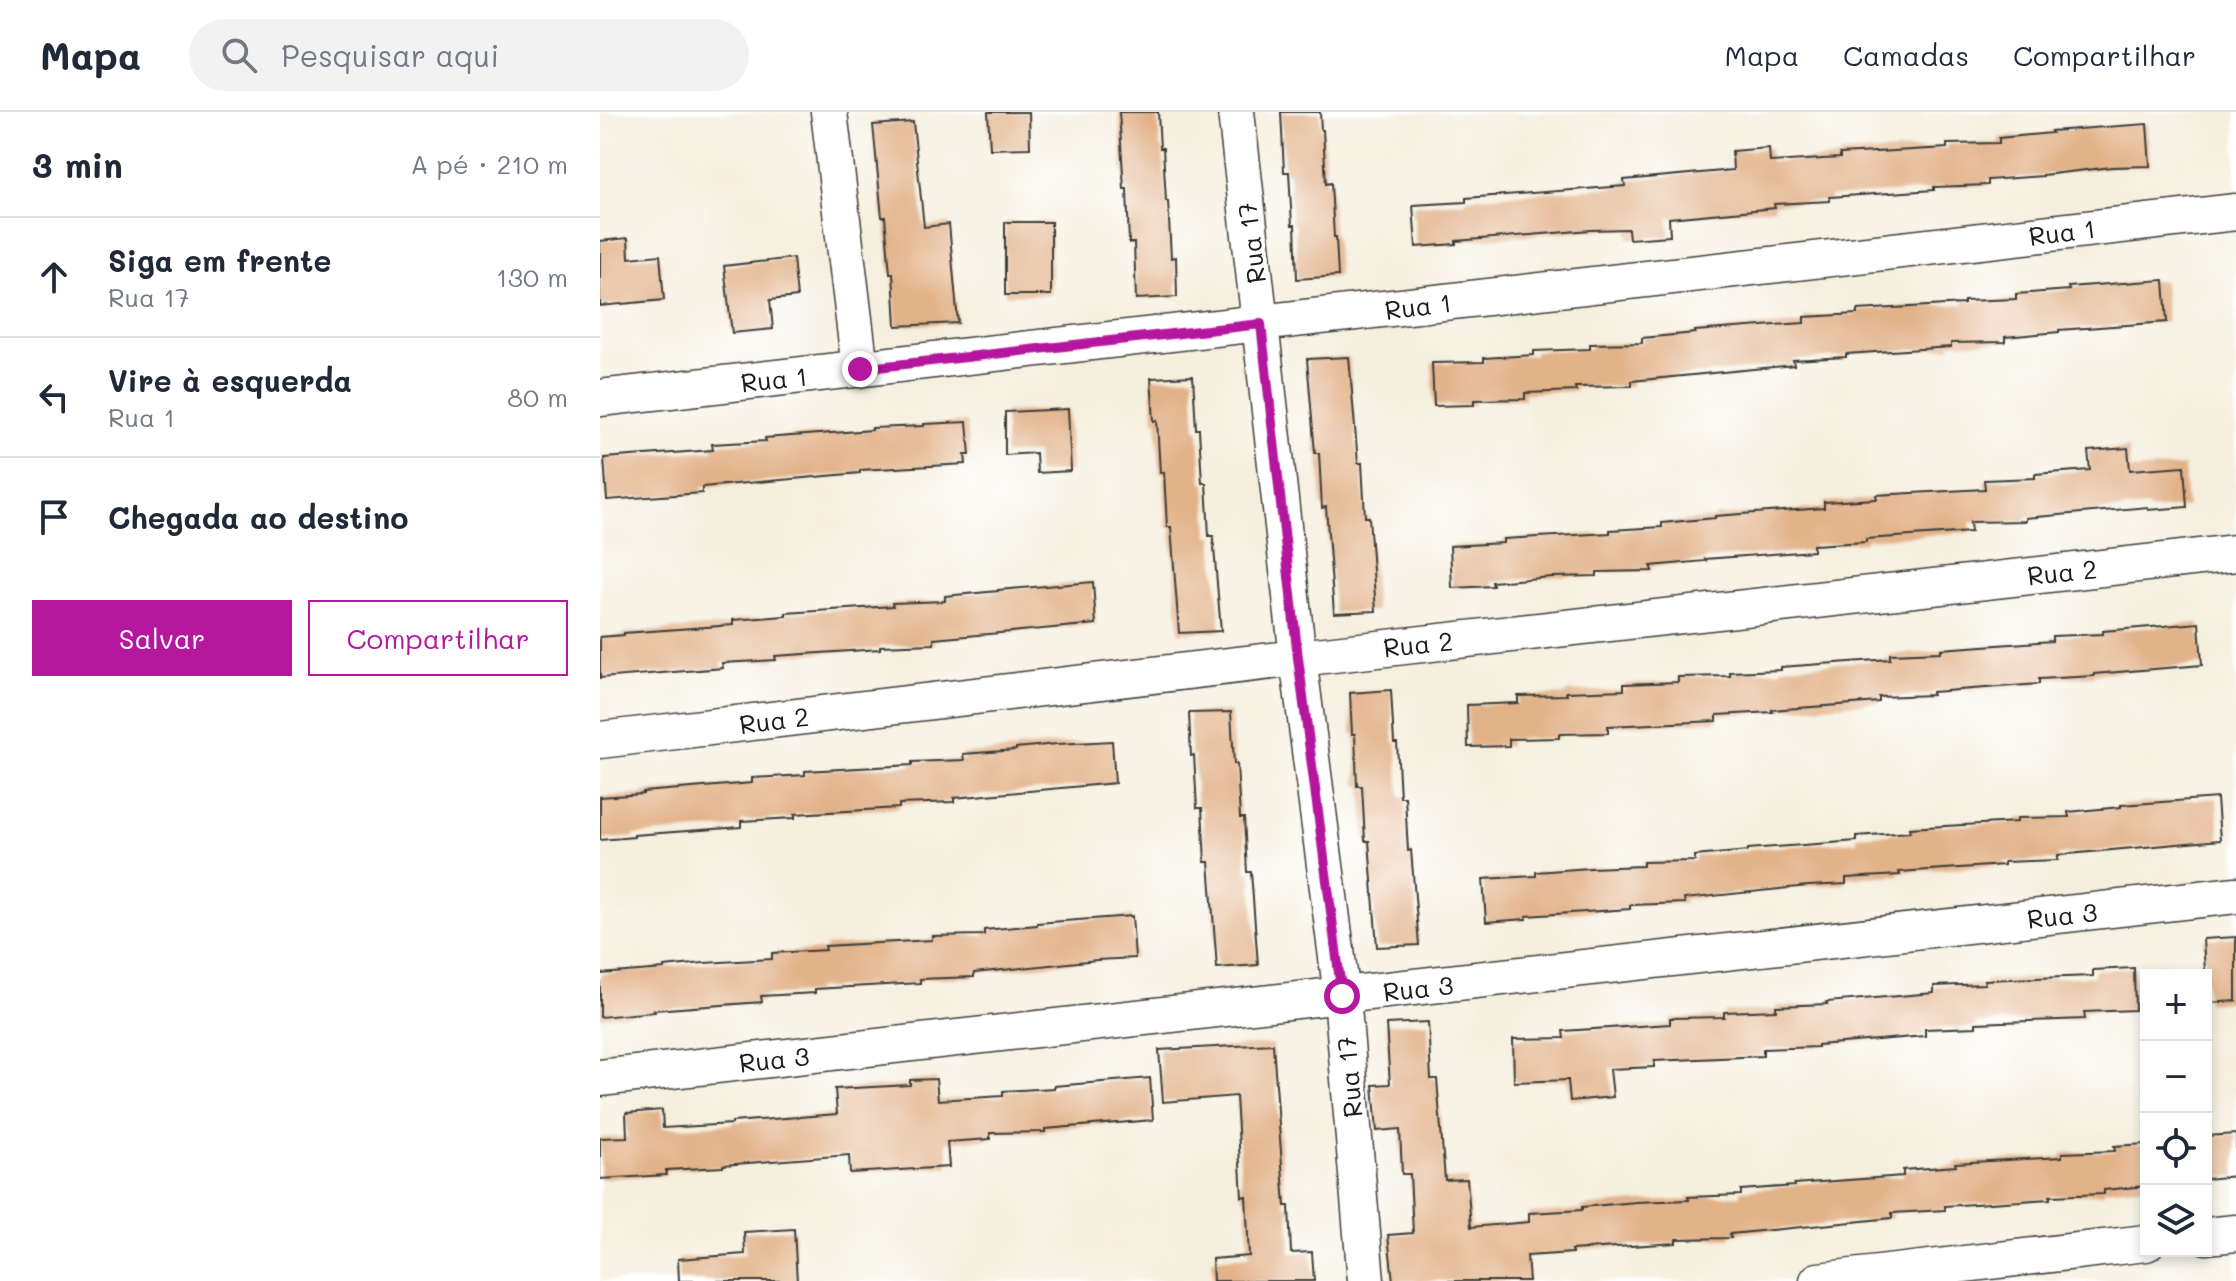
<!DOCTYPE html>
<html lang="pt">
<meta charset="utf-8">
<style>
body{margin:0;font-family:Mali,sans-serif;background:#f2f2f3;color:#1f2937}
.controls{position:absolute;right:24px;bottom:24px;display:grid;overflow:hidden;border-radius:0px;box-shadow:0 4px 12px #0003}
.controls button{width:72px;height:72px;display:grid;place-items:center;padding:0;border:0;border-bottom:2px solid #e0e1e3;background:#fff;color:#1f2937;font:40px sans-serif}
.stop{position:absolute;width:24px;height:24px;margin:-18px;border:6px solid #b5179e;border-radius:50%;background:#fff}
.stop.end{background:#b5179e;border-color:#fff;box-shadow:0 2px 8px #0008}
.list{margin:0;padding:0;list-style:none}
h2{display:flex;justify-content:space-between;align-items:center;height:104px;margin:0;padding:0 32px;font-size:34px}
h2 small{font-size:26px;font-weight:400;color:#747a83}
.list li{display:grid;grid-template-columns:52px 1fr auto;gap:24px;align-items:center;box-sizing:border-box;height:120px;padding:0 32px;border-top:2px solid #e0e1e3}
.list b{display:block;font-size:30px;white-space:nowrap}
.list p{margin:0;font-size:26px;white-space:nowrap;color:#747a83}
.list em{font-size:26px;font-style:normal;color:#747a83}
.actions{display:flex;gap:16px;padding:24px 32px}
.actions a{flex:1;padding:18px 0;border:2px solid #b5179e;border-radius:0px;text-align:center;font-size:28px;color:#b5179e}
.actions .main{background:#b5179e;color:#fff}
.icon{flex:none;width:44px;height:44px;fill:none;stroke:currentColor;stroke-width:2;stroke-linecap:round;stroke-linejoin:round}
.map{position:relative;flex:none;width:1636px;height:1169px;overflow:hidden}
header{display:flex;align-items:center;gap:48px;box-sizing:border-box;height:112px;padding:0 40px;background:#fff;border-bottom:2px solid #e0e1e3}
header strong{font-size:38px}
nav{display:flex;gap:44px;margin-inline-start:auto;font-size:28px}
.search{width:560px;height:72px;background:#f2f2f3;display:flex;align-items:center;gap:20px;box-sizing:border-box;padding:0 28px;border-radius:44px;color:#747a83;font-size:30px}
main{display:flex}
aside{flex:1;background:#fff}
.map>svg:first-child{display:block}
.building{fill:#e2b289}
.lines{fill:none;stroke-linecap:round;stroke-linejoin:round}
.street-casing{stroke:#3d3c39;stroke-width:39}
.street{stroke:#fff;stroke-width:36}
.route{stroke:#b5179e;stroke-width:10}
.labels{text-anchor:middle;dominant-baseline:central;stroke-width:7;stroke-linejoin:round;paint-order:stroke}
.street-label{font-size:26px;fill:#1c1c1c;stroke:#fff}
</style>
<header>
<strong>Mapa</strong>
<div class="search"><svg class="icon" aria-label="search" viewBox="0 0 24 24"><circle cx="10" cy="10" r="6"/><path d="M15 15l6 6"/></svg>Pesquisar aqui</div>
<nav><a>Mapa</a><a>Camadas</a><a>Compartilhar</a></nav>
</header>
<main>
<aside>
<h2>3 min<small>A pé · 210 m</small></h2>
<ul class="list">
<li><svg class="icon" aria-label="ahead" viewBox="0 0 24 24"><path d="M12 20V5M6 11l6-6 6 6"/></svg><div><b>Siga em frente</b><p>Rua 17</p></div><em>130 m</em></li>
<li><svg class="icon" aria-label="left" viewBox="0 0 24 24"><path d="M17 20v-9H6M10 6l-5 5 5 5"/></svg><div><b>Vire à esquerda</b><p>Rua 1</p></div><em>80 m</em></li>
<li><svg class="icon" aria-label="arrive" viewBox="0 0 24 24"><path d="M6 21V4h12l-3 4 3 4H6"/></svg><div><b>Chegada ao destino</b></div></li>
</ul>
<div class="actions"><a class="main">Salvar</a><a>Compartilhar</a></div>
</aside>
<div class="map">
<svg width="1636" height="1169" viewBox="0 0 1636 1169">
<rect width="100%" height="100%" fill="#fff"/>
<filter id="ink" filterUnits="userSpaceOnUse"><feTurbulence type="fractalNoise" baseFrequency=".0125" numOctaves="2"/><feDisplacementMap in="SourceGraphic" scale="16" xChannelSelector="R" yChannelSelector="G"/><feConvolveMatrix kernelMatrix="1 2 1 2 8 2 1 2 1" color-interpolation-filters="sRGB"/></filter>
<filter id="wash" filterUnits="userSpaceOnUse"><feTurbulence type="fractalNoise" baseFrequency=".006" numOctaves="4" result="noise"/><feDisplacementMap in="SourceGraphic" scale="32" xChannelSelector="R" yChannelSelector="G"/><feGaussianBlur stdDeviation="1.8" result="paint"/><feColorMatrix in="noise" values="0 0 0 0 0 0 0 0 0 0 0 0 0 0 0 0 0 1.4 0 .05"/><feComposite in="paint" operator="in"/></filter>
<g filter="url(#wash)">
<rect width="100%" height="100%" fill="#f5efde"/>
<g id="blocks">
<path class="building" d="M 388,0 L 429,0 L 430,36 L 390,37 Z
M 519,0 L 558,0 L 560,36 L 563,36 L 566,89 L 568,89 L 571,146 L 576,145 L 577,185 L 536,187 L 534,131 L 529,131 L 527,77 L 524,77 Z
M 681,0 L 720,0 L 721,18 L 723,18 L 726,72 L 731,71 L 734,125 L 736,125 L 738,164 L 697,167 L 695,113 L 692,113 L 689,60 L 684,60 Z
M 313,10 L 324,115 L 349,112 L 358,211 L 296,214 L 293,161 L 290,161 L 285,105 L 282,105 L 273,13 Z
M 1547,12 L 1550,54 L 1512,55 L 1443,63 L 1443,64 L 1388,68 L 1388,73 L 1334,75 L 1334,78 L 1230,85 L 1230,89 L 1174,92 L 1175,96 L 1069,106 L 1070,124 L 1029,127 L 1028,117 L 991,118 L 856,129 L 856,132 L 816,135 L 813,93 L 866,90 L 866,86 L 1025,74 L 1024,68 L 1133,58 L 1132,39 L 1169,36 L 1170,50 L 1240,46 L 1240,42 L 1347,36 L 1347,32 L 1399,31 L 1399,26 L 1452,21 L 1451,19 Z
M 405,110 L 451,110 L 451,183 L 405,183 Z
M 28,126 L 29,146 L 60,143 L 64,188 L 0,194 L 0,129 Z
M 193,146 L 197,185 L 170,188 L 173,217 L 132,221 L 124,154 Z
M 1564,168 L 1567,210 L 1459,218 L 1459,220 L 1405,225 L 1405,230 L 1351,231 L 1351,235 L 1246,242 L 1246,245 L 1193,248 L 1194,253 L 1032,269 L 1032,274 L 975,275 L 976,279 L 925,281 L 925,287 L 874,288 L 874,293 L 834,294 L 832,251 L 884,250 L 884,246 L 934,243 L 934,239 L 990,237 L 990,232 L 1042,231 L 1042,226 L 1095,221 L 1095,219 L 1204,211 L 1204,205 L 1257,202 L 1257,198 L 1364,192 L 1364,189 L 1416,187 L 1416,182 L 1469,178 L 1468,175 Z
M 749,245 L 758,351 L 762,351 L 765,405 L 769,405 L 776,499 L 734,501 L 726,395 L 722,396 L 719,341 L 715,341 L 707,247 Z
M 593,264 L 596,317 L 599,317 L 602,371 L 606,371 L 609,424 L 613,424 L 621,519 L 579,521 L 571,415 L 567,415 L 564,360 L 560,361 L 557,308 L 554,309 L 551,266 Z
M 468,297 L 471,359 L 437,361 L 436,341 L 405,343 L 405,300 Z
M 367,310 L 370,343 L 365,343 L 366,352 L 260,358 L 260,361 L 102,375 L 102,381 L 7,388 L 4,346 L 113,338 L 112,332 L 166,329 L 165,326 L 272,318 L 272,316 L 324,314 L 324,312 Z
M 1528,336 L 1530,358 L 1584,354 L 1587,395 L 1548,398 L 1548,395 L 1426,406 L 1426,409 L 1370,410 L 1371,420 L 1266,427 L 1266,430 L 1213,433 L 1213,439 L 1105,447 L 1106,449 L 1051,454 L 1052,459 L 997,460 L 997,464 L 952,465 L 892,470 L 893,474 L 852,476 L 850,434 L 903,431 L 903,427 L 1010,421 L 1010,418 L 1062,415 L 1062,411 L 1115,406 L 1115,404 L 1224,396 L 1224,390 L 1277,387 L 1276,383 L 1385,377 L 1384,368 L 1435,366 L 1435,362 L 1490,358 L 1488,339 Z
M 493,470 L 496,512 L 334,527 L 334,532 L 280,534 L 280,537 L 175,544 L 176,548 L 122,551 L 123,556 L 0,566 L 0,525 L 24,523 L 24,521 L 133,513 L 133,508 L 186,504 L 186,501 L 293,494 L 292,491 L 345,489 L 345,484 L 398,479 L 398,478 Z
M 1599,511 L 1602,553 L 1494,562 L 1494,564 L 1439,567 L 1439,572 L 1332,580 L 1332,583 L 1279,585 L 1279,590 L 1172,598 L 1173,600 L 1117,603 L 1117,609 L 1008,614 L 1008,621 L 959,622 L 959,626 L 909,627 L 909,634 L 868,635 L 867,593 L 918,591 L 918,584 L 967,583 L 966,580 L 1024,578 L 1024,572 L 1078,570 L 1078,565 L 1130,564 L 1130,560 L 1181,558 L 1181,555 L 1290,547 L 1290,542 L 1341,540 L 1341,537 L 1452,529 L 1452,524 L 1503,522 L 1503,519 Z
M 791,578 L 794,631 L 797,631 L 800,685 L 805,685 L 808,739 L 811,738 L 819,833 L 777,835 L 769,729 L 765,729 L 762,674 L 757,674 L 755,622 L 752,622 L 750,581 Z
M 631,600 L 634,652 L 637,652 L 640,706 L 644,706 L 647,760 L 651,760 L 658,853 L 617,856 L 609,750 L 605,750 L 602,696 L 597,696 L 594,643 L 591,644 L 589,601 Z
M 512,629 L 515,671 L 354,686 L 354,690 L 299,692 L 299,696 L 195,702 L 195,706 L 141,709 L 141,715 L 34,723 L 34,725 L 0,728 L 0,685 L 43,682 L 43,680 L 152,671 L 152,666 L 205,663 L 205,659 L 312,653 L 312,650 L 364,648 L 363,642 L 416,638 L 416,636 L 457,632 Z
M 1617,686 L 1620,728 L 1458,743 L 1458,748 L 1404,750 L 1404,753 L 1299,760 L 1300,763 L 1246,766 L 1246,772 L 1208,774 L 1084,787 L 1085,791 L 1030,793 L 1030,797 L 926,804 L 926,807 L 886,810 L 883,767 L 936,764 L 936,760 L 990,756 L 1043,754 L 1043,750 L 1095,749 L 1095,744 L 1148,739 L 1148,737 L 1257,729 L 1257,724 L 1310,720 L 1309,716 L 1417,710 L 1417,706 L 1469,705 L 1468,700 L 1521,695 L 1521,693 Z
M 532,804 L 535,846 L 497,848 L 374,861 L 374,865 L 320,867 L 320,871 L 215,877 L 215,881 L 161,884 L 162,890 L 54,898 L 55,900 L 0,905 L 0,862 L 64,857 L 64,855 L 104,851 L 172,847 L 172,841 L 226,838 L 225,834 L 332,828 L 332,824 L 384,823 L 384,818 L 437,813 L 437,811 Z
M 1636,825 L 1636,889 L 1607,891 L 1603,827 Z
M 1534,856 L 1535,898 L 1484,900 L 1485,907 L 1376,911 L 1376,915 L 1325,917 L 1325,924 L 1218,933 L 1218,935 L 1163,937 L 1163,944 L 1054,949 L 1054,955 L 1010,957 L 1013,985 L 970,989 L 968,968 L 914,970 L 913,927 L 964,926 L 963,919 L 1070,912 L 1070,906 L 1124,905 L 1124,900 L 1176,898 L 1176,894 L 1227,892 L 1226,890 L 1334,881 L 1334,874 L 1385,872 L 1384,868 L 1493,864 L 1493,858 Z
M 828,910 L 831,967 L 837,967 L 845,1068 L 867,1067 L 871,1115 L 929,1110 L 929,1101 L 982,1098 L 982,1095 L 1036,1090 L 1089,1088 L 1088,1085 L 1141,1083 L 1141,1078 L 1194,1074 L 1194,1072 L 1303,1064 L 1303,1058 L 1356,1054 L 1355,1051 L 1462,1045 L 1462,1041 L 1515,1039 L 1514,1034 L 1546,1032 L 1546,1074 L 1504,1078 L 1504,1082 L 1450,1084 L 1450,1087 L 1345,1094 L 1345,1098 L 1292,1101 L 1292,1106 L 1130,1122 L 1131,1126 L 1076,1127 L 1076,1131 L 971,1138 L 972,1141 L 927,1144 L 929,1169 L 793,1169 L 788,1123 L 813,1121 L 810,1062 L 802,1062 L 800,1017 L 777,1019 L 773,973 L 790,972 L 786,912 Z
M 673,932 L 685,1094 L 689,1094 L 691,1141 L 712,1140 L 714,1169 L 613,1169 L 612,1147 L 649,1144 L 646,1084 L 642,1085 L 636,984 L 563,990 L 559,938 Z
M 550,966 L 553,1008 L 445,1017 L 445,1020 L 390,1021 L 390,1027 L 347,1030 L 349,1055 L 250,1061 L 249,1043 L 123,1053 L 123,1055 L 66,1058 L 66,1063 L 0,1067 L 0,1026 L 27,1025 L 26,1001 L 62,998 L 63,1016 L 132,1012 L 132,1010 L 237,1002 L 235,977 L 310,973 L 310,968 L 336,967 L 338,988 L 403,984 L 403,979 L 454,976 L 454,974 Z
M 1636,1022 L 1636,1064 L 1606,1067 L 1606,1024 Z
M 194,1117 L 197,1169 L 79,1169 L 78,1147 L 145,1142 L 144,1120 Z"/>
</g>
</g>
<g filter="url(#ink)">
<use href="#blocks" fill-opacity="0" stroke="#3d3c39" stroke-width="2"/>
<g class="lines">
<g class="street-casing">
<path id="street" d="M 229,0 L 260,257
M 636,0 L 698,546 L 742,884 L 766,1169
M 0,286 L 1636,100
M 0,628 L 698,546 L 1636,441
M 0,966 L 1636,783
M 1606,1124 L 1636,1121
M 1218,1169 L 1546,1131"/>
</g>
<use href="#street" class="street"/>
</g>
</g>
<g class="lines" filter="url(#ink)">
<path class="route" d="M 260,257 L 661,212 L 698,546 L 742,884"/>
</g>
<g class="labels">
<g class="street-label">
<text transform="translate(1462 120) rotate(-7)">Rua 1</text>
<text transform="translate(651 131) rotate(-97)">Rua 17</text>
<text transform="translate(818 194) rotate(-7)">Rua 1</text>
<text transform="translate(174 267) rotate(-6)">Rua 1</text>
<text transform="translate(1462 460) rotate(-6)">Rua 2</text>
<text transform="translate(818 532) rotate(-6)">Rua 2</text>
<text transform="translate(174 608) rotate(-7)">Rua 2</text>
<text transform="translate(1462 803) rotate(-6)">Rua 3</text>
<text transform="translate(818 876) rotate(-6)">Rua 3</text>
<text transform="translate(174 947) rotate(-6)">Rua 3</text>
<text transform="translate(749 965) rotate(-95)">Rua 17</text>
</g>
</g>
</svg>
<div class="controls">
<button>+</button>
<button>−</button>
<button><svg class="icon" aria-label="locate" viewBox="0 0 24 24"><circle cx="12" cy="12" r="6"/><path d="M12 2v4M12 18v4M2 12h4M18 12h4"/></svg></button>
<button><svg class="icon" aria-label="layers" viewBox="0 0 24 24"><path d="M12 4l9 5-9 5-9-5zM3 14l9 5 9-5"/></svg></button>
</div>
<div class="stop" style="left:742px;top:884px"></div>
<div class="stop end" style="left:260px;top:257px"></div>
</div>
</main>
